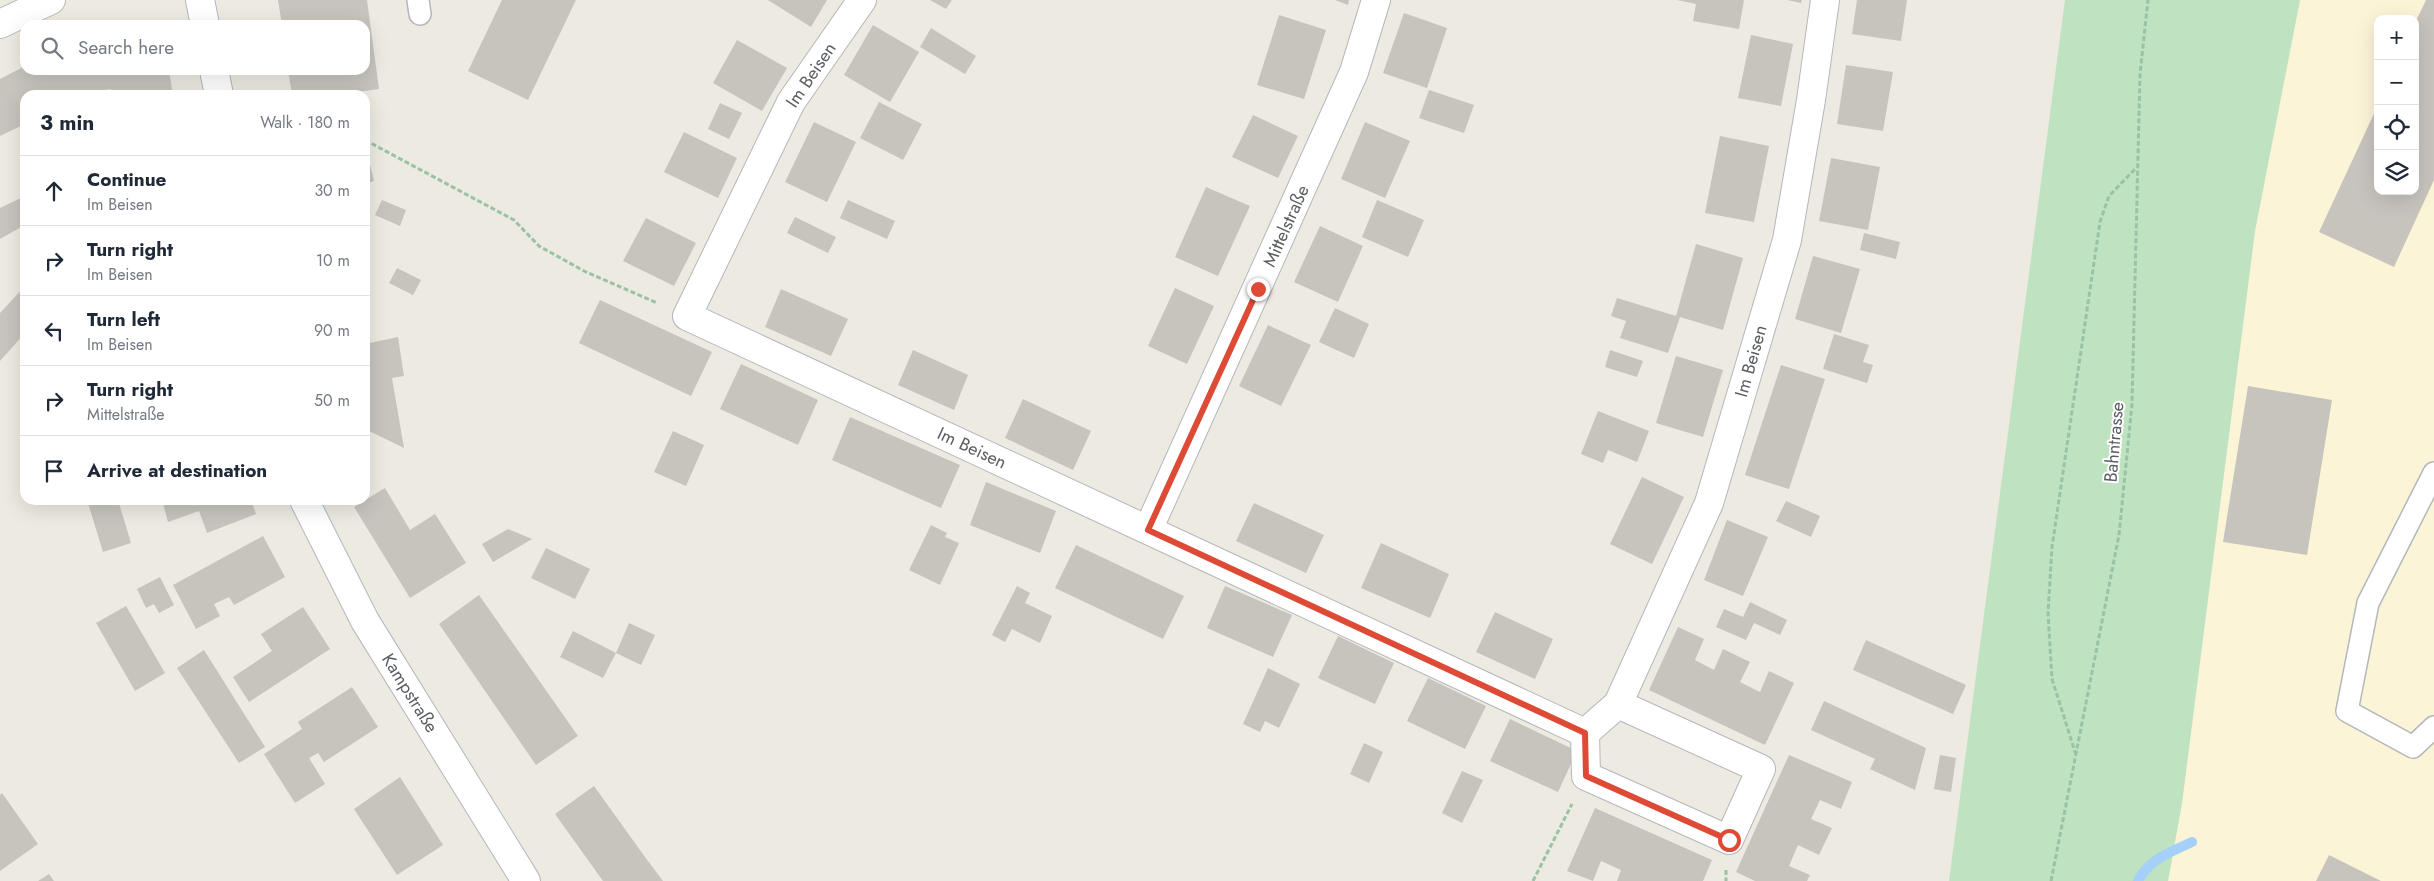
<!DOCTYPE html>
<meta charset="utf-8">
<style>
body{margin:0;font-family:Jost,sans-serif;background:#f2f2f3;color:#1f2937}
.controls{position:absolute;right:15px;top:15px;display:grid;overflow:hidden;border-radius:10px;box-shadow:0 5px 20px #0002}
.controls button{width:45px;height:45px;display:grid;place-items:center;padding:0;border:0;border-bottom:1px solid #e0e1e3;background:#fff;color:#1f2937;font:25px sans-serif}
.stop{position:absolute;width:15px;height:15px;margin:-11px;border:4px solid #dd4a36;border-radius:50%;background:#fff}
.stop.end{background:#dd4a36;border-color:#fff;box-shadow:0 1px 5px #0008}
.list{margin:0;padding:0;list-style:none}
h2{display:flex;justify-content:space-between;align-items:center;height:65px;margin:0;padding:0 20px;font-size:21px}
h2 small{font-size:16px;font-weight:400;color:#747a83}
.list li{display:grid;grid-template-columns:32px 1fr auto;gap:15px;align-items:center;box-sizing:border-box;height:70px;padding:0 20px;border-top:1px solid #e0e1e3}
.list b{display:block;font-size:19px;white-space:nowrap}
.list p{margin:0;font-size:16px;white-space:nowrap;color:#747a83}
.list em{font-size:16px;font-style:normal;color:#747a83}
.icon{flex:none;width:28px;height:28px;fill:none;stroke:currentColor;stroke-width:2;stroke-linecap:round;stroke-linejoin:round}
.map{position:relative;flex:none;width:2434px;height:881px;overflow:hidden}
.search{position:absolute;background:#fff;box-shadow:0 5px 20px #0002;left:20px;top:20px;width:350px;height:55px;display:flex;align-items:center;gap:12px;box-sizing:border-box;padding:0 18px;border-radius:15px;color:#747a83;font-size:19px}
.panel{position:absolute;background:#fff;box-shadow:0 5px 20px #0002;left:20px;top:90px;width:350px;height:415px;border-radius:15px}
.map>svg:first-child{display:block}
.commercial{fill:#fbf4d7;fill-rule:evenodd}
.grass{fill:#bfe2c0}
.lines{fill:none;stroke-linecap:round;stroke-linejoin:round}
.stream{stroke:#a4d0f9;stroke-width:10}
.building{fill:#c7c4be}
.lane-casing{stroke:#b4b7bb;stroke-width:24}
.street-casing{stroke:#b4b7bb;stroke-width:30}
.secondary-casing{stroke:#b5b7bd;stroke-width:30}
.path{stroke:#99c2a6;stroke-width:3;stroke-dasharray:5 2.5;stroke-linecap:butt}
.lane{stroke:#fff;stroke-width:21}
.street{stroke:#fff;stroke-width:28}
.secondary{stroke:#fff;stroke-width:28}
.route{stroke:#dd4a36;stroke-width:6}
.labels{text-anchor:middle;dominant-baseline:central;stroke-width:4;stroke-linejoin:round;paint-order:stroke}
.street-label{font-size:18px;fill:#5a5d61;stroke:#fff}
</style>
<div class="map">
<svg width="2434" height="881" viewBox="0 0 2434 881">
<rect width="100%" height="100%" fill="#eceae1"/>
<path class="commercial" d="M 2300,0 L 2434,0 L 2434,881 L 2168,881 L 2182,803 L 2255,231 ZM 2378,19 L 2415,19 L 2415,191 L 2378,191 Z"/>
<path class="grass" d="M 2065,0 L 2300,0 L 2255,231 L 2182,803 L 2168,881 L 1949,881 Z"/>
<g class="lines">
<path class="stream" d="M 2138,881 C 2149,859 2171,852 2192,842"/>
</g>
<path class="building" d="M 278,0 L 367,0 L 379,89 L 337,95 L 292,95 L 288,70 L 365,70 L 365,25 L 282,25 Z
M 502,0 L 576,0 L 528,100 L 468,71 Z
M 768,0 L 827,0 L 811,27 Z
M 930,0 L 952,0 L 946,9 Z
M 1335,0 L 1349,0 L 1348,5 Z
M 1677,0 L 1744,0 L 1739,29 L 1693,21 L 1696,4 Z
M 1787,0 L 1802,0 L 1801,3 Z
M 1857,0 L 1907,0 L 1901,41 L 1852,34 Z
M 2426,0 L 2434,0 L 2434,180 L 2394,267 L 2319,232 L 2378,105 L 2378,191 L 2415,191 L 2415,23 Z
M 1404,13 L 1447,28 L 1427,88 L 1383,73 Z
M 1279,15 L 1326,30 L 1304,99 L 1257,85 Z
M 873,25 L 919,52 L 890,102 L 844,75 Z
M 931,28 L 976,56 L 965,74 L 920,47 Z
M 1751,35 L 1793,44 L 1781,106 L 1738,98 Z
M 737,40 L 787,68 L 762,111 L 713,83 Z
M 1846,65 L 1893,72 L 1883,131 L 1837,124 Z
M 25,66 L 25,70 L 169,70 L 173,95 L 112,95 L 111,89 L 91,92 L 84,95 L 25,95 L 25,124 L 0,136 L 0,79 Z
M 1429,90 L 1474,105 L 1464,133 L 1419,118 Z
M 879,102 L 922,124 L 903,160 L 860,138 Z
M 720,103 L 742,113 L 729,139 L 708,129 Z
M 1253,115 L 1298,136 L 1278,178 L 1232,157 Z
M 814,122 L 856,142 L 827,202 L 785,182 Z
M 1365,122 L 1410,141 L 1385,198 L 1341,179 Z
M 684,132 L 737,158 L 718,198 L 664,172 Z
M 1720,136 L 1769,146 L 1754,222 L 1705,213 Z
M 365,144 L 374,181 L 365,184 Z
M 1831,158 L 1880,167 L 1868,230 L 1819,221 Z
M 1206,187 L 1250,206 L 1218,276 L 1175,257 Z
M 25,196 L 25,230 L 23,226 L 0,239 L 0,208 Z
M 382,200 L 406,210 L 400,226 L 375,215 Z
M 848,200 L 895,221 L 887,239 L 840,218 Z
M 1377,200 L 1424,220 L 1408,257 L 1362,237 Z
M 795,217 L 836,237 L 828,253 L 787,233 Z
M 646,218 L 696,243 L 674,286 L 623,261 Z
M 1320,226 L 1363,246 L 1338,302 L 1294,282 Z
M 1864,233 L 1900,242 L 1896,259 L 1860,250 Z
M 1696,244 L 1743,258 L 1723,330 L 1680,317 L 1668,353 L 1620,338 L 1626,321 L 1611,316 L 1617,298 L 1676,316 Z
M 1813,256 L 1860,269 L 1841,333 L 1795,319 Z
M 397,268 L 421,280 L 413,295 L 389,283 Z
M 25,286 L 25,333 L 0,361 L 0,313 Z
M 1175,288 L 1214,306 L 1187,364 L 1148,346 Z
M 781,289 L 848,319 L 831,356 L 765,327 Z
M 600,300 L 712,352 L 691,396 L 579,343 Z
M 1335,308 L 1369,324 L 1354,358 L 1319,342 Z
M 1268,325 L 1311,345 L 1281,406 L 1239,386 Z
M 1834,334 L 1869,345 L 1863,362 L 1873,365 L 1867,383 L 1823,369 Z
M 398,337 L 404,376 L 392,378 L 404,448 L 365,429 L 365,344 Z
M 913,350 L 968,375 L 954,410 L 898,385 Z
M 1610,350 L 1643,361 L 1637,377 L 1605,367 Z
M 1676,356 L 1723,370 L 1703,437 L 1656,423 Z
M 741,364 L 818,400 L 798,445 L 720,409 Z
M 1781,365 L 1825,379 L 1789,489 L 1745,475 Z
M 2248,386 L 2332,400 L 2307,555 L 2223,542 Z
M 1023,399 L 1091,431 L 1073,470 L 1005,438 Z
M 1598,411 L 1649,431 L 1637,462 L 1608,450 L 1603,463 L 1581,454 Z
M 850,417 L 960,465 L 941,508 L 832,460 Z
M 673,431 L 704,445 L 686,486 L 654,472 Z
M 1642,477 L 1684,497 L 1652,564 L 1610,544 Z
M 986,482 L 1056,511 L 1040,553 L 970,525 Z
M 385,488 L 410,530 L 435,514 L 466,563 L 410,598 L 354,507 Z
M 81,500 L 118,500 L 131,543 L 103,552 L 88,503 L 82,504 Z
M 162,500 L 251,500 L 256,514 L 207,533 L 199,511 L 168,522 Z
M 1786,501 L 1820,516 L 1811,537 L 1776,521 Z
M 1254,503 L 1324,535 L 1306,573 L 1236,541 Z
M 1727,520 L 1768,537 L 1743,596 L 1704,580 Z
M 931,525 L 947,533 L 945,537 L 959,543 L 940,585 L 909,570 Z
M 508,529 L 532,539 L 493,562 L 482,544 Z
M 263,536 L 285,577 L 234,605 L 229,597 L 214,604 L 220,616 L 196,629 L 173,585 Z
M 1381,543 L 1449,574 L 1430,618 L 1361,588 Z
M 1076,545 L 1184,596 L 1163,639 L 1055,588 Z
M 546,548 L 590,569 L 575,599 L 531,578 Z
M 160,577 L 174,605 L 159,613 L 154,604 L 146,608 L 137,589 Z
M 1017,586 L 1030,593 L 1025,603 L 1052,616 L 1040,643 L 1012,629 L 1005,642 L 992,635 Z
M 1225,586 L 1292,615 L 1273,657 L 1207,628 Z
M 479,595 L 578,736 L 536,765 L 439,624 Z
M 1750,602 L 1787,620 L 1780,635 L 1754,623 L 1746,640 L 1716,627 L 1724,609 L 1743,617 Z
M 126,606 L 165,673 L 135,691 L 96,623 Z
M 303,607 L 330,649 L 249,702 L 233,677 L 272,651 L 261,634 Z
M 1495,612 L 1553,639 L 1535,679 L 1476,652 Z
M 629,623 L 655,635 L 641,665 L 616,653 Z
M 1678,627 L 1704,639 L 1695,660 L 1714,670 L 1723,649 L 1750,662 L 1740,682 L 1760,692 L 1769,671 L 1794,683 L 1765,745 L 1649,690 Z
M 573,631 L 616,653 L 603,678 L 560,657 Z
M 1338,636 L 1394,663 L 1375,704 L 1318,678 Z
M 1866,640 L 1966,685 L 1953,714 L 1853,670 Z
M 204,650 L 265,747 L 239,763 L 177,668 Z
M 1268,668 L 1300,684 L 1279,728 L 1265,721 L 1260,732 L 1243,724 Z
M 1428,678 L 1486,706 L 1465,749 L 1407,721 Z
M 352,687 L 378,727 L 324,762 L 318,753 L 309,758 L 325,784 L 295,803 L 264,754 L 302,729 L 298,722 Z
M 1824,701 L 1926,748 L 1915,790 L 1870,769 L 1875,759 L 1811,730 Z
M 1510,719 L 1577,751 L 1558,792 L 1490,761 Z
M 1364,743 L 1383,752 L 1369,783 L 1350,774 Z
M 1789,755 L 1852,782 L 1841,809 L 1820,800 L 1811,819 L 1832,828 L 1819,855 L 1798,845 L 1789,866 L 1810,875 L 1807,881 L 1755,881 L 1736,872 Z
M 1940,755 L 1956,758 L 1951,792 L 1934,789 Z
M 1462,771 L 1483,780 L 1462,823 L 1442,813 Z
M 400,777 L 443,845 L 397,875 L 354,809 Z
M 594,786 L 645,857 L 663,881 L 603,881 L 555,814 Z
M 2,793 L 38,844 L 0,871 L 0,795 Z
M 1595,808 L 1712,860 L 1703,881 L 1617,881 L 1621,870 L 1601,861 L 1593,881 L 1567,871 Z
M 2329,855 L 2381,881 L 2316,881 Z
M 49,874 L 54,881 L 38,881 Z"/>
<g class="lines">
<g class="lane-casing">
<path id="lane" d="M 418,0 L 420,14
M 2434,473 L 2368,603 L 2347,711 L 2413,747 L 2434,727"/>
</g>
<g class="street-casing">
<path id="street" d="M 862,0 L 791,102 L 687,316 L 1585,733 L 1618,704 L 1709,503 L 1787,240 L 1811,100 L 1825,0
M 0,24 L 51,0
M 1148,530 L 1354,72 L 1376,0
M 1585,733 L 1586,776 L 1729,840 L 1761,769 L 1618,704"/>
</g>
<g class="secondary-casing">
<path id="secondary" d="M 200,0 L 205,25
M 214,70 L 219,95
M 304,500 L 365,621 L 526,881"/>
</g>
<path class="path" d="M 365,140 L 514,220 L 539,246 L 584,271 L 657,303
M 2076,755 L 2052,679 L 2048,613 L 2052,547 L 2100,222 L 2109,196 L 2136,168
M 1726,870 L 1726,881
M 1533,881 L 1572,804
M 2051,881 L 2119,535 L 2132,404 L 2140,74 L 2148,0"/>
<use href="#lane" class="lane"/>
<use href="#street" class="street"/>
<use href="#secondary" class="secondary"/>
</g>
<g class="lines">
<path class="route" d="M 1258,289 L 1148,530 L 1585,733 L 1586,776 L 1729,840"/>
</g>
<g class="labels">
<g class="street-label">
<text transform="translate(811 75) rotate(-56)">Im Beisen</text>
<text transform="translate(1286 226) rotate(-66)">Mittelstraße</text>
<text transform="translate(1751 361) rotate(-74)">Im Beisen</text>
<text transform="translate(2114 442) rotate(-85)">Bahntrasse</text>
<text transform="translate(972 448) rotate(25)">Im Beisen</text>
<text transform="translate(410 693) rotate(58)">Kampstraße</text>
</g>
</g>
</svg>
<div class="controls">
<button>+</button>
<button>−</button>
<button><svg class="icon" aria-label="locate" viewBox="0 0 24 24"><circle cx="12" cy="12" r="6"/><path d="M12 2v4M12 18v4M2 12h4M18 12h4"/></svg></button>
<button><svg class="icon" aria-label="layers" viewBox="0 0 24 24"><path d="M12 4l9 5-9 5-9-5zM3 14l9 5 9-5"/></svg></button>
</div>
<div class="stop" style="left:1729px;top:840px"></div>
<div class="stop end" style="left:1258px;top:289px"></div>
<div class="search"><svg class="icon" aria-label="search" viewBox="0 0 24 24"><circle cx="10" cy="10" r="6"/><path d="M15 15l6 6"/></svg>Search here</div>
<section class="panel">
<h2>3 min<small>Walk · 180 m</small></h2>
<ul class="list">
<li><svg class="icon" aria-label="ahead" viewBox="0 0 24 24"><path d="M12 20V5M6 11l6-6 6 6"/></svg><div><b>Continue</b><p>Im Beisen</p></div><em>30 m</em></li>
<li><svg class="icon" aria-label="right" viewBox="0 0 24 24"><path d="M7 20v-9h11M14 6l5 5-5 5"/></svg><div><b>Turn right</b><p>Im Beisen</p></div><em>10 m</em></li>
<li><svg class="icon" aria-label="left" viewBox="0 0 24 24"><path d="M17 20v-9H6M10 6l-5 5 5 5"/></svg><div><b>Turn left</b><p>Im Beisen</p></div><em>90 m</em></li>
<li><svg class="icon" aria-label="right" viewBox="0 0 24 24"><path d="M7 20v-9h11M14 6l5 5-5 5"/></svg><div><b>Turn right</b><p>Mittelstraße</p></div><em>50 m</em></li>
<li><svg class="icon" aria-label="arrive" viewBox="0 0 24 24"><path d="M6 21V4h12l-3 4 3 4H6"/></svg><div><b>Arrive at destination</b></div></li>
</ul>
</section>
</div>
